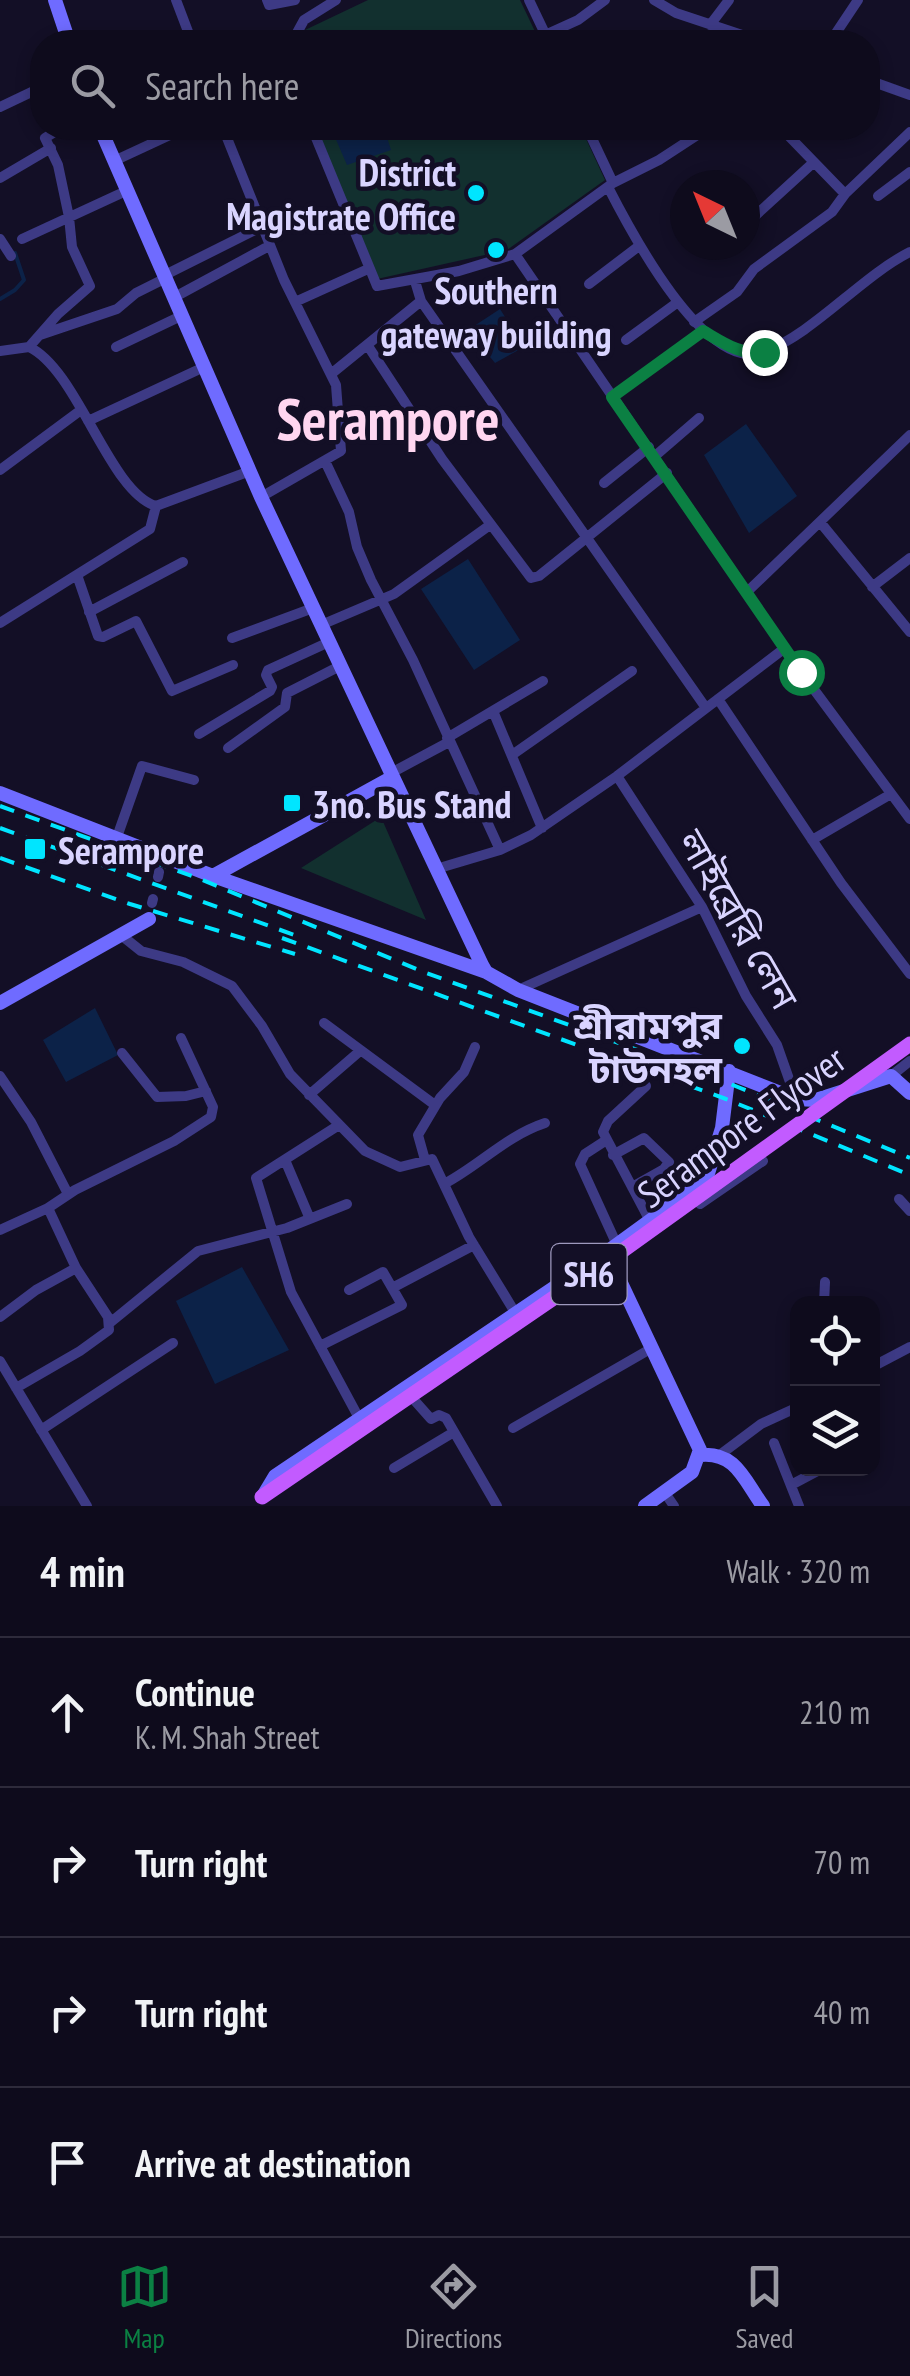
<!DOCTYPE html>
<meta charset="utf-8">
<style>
body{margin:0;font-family:"PT Sans Narrow","Noto Sans Bengali",sans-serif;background:#1c1929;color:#f1f3f6}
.controls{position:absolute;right:30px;bottom:30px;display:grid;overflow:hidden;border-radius:20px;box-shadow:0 5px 15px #0003}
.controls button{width:90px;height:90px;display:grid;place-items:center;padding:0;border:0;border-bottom:2px solid #2e2b3b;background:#0e0b1c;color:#f1f3f6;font:50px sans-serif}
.compass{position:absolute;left:670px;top:170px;width:90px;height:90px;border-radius:50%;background:#0e0b1c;box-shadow:0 5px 15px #0003;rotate:317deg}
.stop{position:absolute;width:30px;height:30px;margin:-22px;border:8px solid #0b8043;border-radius:50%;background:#fff}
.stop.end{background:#0b8043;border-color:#fff;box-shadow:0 2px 10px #0008}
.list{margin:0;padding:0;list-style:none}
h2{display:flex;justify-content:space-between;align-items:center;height:130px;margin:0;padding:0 40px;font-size:42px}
h2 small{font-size:32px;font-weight:400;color:#9b9ba3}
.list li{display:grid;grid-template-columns:65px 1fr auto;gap:30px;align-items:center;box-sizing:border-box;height:150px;padding:0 40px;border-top:2px solid #2e2b3b}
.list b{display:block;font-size:38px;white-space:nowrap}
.list p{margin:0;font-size:32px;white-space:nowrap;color:#9b9ba3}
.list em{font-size:32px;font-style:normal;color:#9b9ba3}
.icon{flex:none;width:55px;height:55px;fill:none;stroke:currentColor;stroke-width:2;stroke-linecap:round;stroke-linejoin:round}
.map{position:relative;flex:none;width:910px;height:1506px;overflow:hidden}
.search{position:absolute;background:#0e0b1c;box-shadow:0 5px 15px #0003;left:30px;right:30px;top:30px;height:110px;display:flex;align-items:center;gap:25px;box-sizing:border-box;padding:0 35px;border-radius:40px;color:#9b9ba3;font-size:38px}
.sheet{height:730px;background:#0e0b1c}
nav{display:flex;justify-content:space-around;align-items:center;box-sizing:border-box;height:140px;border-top:2px solid #2e2b3b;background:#0e0b1c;font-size:28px;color:#9b9ba3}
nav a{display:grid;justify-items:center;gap:5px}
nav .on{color:#0b8043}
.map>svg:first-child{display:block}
.green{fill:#12302f}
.water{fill:#0c2248}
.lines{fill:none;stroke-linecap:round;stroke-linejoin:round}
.stream{stroke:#0c2248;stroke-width:4}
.street{stroke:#3d3a85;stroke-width:10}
.secondary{stroke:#6f6bff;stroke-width:14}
.rail{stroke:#00e5ff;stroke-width:4;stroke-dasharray:15 12;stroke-linecap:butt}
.primary-bridge{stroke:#c25bff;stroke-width:15}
.route{stroke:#0b8043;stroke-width:12}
.poi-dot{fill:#00e5ff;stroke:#130f26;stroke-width:4}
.labels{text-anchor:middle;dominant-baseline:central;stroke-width:9;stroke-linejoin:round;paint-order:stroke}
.shield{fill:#130f26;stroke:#9e99be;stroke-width:2.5}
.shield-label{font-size:35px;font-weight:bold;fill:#d9d4ff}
.poi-label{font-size:38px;font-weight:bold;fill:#d9d4ff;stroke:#130f26;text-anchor:end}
.street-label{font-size:38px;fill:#d9d4ff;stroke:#130f26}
.town-label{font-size:58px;font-weight:bold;fill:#ffd6f0;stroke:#130f26}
</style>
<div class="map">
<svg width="910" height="1506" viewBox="0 0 910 1506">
<rect width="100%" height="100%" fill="#130f26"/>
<path class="green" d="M 368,0 L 520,0 L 540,42 L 298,42 L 305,30 Z
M 313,128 L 581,128 L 605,180 L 507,250 L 377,279 Z
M 381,817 L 426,920 L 301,868 Z"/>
<path class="water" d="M 331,128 L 384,128 L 391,150 L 347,165 Z
M 500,309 L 524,347 L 495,363 L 468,330 Z
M 746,424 L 797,496 L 749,533 L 704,455 Z
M 468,559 L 520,640 L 474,670 L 421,589 Z
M 95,1008 L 118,1055 L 66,1082 L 43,1040 Z
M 242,1267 L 289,1350 L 215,1384 L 176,1301 Z"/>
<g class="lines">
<path class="stream" d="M 0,299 L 15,290 L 24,280 L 15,253"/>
<path class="street" d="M 176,0 L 192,42
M 267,0 L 269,5 L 295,0
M 529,0 L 549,42
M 654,0 L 676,13 L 763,42
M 710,25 L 729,0
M 545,35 L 578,20 L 605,0
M 292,42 L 304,20 L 336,0
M 830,42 L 858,0
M 868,80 L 910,95
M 0,107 L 42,87
M 223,128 L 284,280 L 336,385 L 341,451 L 261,497
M 312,128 L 377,286 L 459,271 L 515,254 L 613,183 L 587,128
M 781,128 L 845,194
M 114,161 L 185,128
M 0,178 L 51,148
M 613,183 L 659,160 L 708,128
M 608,187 C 629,228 704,374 764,352 C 813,334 862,276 910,252
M 878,196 L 910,172
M 755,216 L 814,162
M 0,239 L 11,256
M 22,239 L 126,191
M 515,254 L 801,672 L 910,819
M 163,276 L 261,227
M 415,281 L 421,301 L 706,708
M 589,284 L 639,246
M 173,298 L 269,246
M 295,302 L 368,269
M 694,322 L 737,292 L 754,269 L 832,212 L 845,194 L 910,132
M 40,335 L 117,309 L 136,293 L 164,279
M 626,340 L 678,302
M 368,346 L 442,459 L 531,578 L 539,576 L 667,473
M 29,347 L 58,314 L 90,286 L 72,247 L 69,217 L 58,165 L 45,138 L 61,128
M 116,347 L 181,316
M 0,351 L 29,347 C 78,370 109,492 156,506 L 250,471
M 331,374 L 421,301
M 612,397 L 703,331
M 88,421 L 204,367
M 655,456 L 699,418
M 325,461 L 349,512 L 357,547 L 371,580 L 413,660 L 500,850
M 0,470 L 81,410
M 604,483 L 649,447
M 820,522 L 910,632
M 77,575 L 98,636 L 103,637 L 136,621 L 172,691 L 233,665
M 872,587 L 910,558
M 748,591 L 910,435
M 89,612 L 183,562
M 0,623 L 150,529 L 156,506
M 321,625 L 394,594 L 490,525
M 232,638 L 313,608
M 718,699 L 841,883 L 910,974
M 493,711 L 542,828
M 199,734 L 270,691 L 272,687 L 266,675 L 268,670 L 329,642
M 447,738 L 543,681
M 228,748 L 285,707 L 287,693 L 340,666
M 512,755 L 632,671
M 391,773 L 449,742
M 617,776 L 702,907 L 746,996 L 777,1045 L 796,1099
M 117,837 L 142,766 L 194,780
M 812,840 L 891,794
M 436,869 L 500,850 L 531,835 L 617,776 L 785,648
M 158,877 L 159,872
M 152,903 L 153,899
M 121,935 L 141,951 L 183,962 L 232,986 L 262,1026 L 290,1074 L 365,1151 L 400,1167 L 432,1159 L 469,1237 L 516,1314
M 518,990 L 702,907
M 324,1023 L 435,1105
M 122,1053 L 157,1097 L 186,1096 L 206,1091
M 0,1076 L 31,1122 L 68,1194
M 891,1076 L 910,1061
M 646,1086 L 608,1121 L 603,1132 L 650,1221
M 309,1095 L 360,1051
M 339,1125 L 256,1178 L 291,1292 L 360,1420
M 605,1141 L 585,1154 L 580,1164 L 617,1245
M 613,1155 L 644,1138 L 669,1162 L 664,1169 L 632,1187
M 285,1160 L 310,1219
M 425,1160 L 418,1135 L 440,1098 L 464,1072 L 475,1047
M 444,1184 C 480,1165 506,1136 545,1123
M 899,1199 L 910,1211
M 700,1204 L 763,1161
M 0,1230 L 48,1208
M 394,1287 L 474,1245
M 824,1304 L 825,1282
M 0,1317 L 36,1290 L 76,1268 L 48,1208 L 75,1190 L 174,1141 L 211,1117 L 213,1107 L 181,1038
M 111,1322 L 198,1251 L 287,1228 L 347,1204
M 320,1346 L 402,1305 L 383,1272 L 349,1290
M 0,1361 L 87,1506
M 872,1367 L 910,1347
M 16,1388 L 80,1351 L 109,1330 L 108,1317 L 76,1268
M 415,1401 L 431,1419 L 439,1415 L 446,1418 L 497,1506
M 513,1428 L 652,1348
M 41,1430 L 173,1343
M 774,1443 L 799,1506
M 721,1454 L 761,1424 L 798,1407
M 394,1468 L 454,1432
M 791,1485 L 823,1468
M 665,1493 L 674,1506"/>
<path class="secondary" d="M 55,0 L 69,42
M 393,777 L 482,965 L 486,972 L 518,990 L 796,1099 L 816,1100 L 891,1076 L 910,1093
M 0,793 L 213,876 L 393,777 L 261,497 L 100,128
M 213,876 L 486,972
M 0,1003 L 149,919
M 612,1264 L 700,1450 L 692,1472 L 645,1506
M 701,1455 C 736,1452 744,1480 763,1506
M 263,1496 L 275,1476 L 607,1252 L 706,1180 L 722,1128 L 729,1071"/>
<path class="rail" d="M 0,806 L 200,879 L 421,971 L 728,1083 L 910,1158
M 0,828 L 297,936
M 0,858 L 130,904 L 295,954
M 282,938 L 726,1099 L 910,1175"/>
<path class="primary-bridge" d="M 262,1497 L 618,1254 L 910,1044"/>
</g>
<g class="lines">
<path class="route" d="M 764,352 C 741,356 722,342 703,331 L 612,397 L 801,672"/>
</g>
<g class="poi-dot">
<circle cx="476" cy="193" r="10"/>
<circle cx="496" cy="250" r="10"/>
<rect x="282" y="793" width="20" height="20" rx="5"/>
<rect x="23" y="837" width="24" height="24" rx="5"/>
<circle cx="742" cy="1046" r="10"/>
</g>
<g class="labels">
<rect class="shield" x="551.5" y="1244" width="75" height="60" rx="8"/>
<g class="shield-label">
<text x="589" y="1274">SH6</text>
</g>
<g class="poi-label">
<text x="456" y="171">District<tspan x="456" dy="44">Magistrate Office</tspan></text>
<text x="496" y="289" text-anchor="middle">Southern<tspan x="496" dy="44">gateway building</tspan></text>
<text x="312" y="803" text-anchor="start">3no. Bus Stand</text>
<text x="58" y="849" text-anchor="start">Serampore</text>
<text x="722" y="1024">শ্রীরামপুর<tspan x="722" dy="44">টাউনহল</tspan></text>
</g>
<g class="street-label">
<text transform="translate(739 919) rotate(60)">লাইব্রেরি লেন</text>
<text transform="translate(741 1126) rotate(-36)">Serampore Flyover</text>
</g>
<g class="town-label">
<text x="388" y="418">Serampore</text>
</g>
</g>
</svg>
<div class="controls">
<button><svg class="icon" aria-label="locate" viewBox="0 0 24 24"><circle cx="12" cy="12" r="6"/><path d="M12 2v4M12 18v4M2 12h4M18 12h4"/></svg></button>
<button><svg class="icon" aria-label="layers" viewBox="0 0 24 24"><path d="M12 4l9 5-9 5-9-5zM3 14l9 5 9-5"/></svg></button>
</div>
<svg class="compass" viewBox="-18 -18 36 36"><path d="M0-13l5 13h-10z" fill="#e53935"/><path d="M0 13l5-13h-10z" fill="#9b9ba3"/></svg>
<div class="stop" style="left:801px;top:672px"></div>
<div class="stop end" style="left:764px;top:352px"></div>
<div class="search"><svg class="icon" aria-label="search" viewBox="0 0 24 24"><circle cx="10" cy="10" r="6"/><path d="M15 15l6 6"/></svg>Search here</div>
</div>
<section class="sheet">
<h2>4 min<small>Walk · 320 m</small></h2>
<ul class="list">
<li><svg class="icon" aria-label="ahead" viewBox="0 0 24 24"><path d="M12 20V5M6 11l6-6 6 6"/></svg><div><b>Continue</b><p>K. M. Shah Street</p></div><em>210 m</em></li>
<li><svg class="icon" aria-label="right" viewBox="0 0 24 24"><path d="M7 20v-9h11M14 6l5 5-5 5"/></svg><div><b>Turn right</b></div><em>70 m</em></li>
<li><svg class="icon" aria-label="right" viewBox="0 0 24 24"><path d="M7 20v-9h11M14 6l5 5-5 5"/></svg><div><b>Turn right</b></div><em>40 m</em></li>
<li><svg class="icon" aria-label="arrive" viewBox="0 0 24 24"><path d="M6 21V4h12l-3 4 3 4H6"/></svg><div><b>Arrive at destination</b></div></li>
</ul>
</section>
<nav>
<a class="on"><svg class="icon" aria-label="map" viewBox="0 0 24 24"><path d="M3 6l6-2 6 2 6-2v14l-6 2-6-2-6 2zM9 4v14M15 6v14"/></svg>Map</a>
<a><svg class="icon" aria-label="directions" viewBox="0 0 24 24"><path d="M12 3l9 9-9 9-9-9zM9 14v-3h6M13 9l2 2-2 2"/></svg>Directions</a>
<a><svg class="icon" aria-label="saved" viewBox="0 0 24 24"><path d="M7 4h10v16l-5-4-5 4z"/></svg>Saved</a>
</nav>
